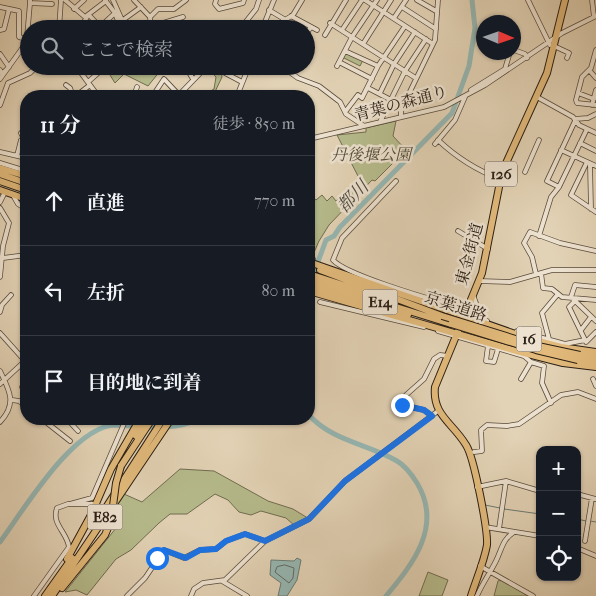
<!DOCTYPE html>
<html lang="ja">
<meta charset="utf-8">
<style>
body{margin:0;font-family:"IM FELL French Canon","Noto Serif JP",serif;background:#20242c;color:#f1f3f6}
.controls{position:absolute;right:15px;bottom:15px;display:grid;overflow:hidden;border-radius:10px;box-shadow:0 1px 4px #0004}
.controls button{width:45px;height:45px;display:grid;place-items:center;padding:0;border:0;border-bottom:1px solid #363941;background:#171b24;color:#f1f3f6;font:25px sans-serif}
.compass{position:absolute;left:476px;top:15px;width:45px;height:45px;border-radius:50%;background:#171b24;box-shadow:0 1px 4px #0004;rotate:92deg}
.stop{position:absolute;width:15px;height:15px;margin:-11px;border:4px solid #1a73e8;border-radius:50%;background:#fff}
.stop.end{background:#1a73e8;border-color:#fff;box-shadow:0 1px 5px #0008}
.list{margin:0;padding:0;list-style:none}
h2{display:flex;justify-content:space-between;align-items:center;height:65px;margin:0;padding:0 20px;font-size:21px}
h2 small{font-size:16px;font-weight:400;color:#9ea1a6}
.list li{display:grid;grid-template-columns:32px 1fr auto;gap:15px;align-items:center;box-sizing:border-box;height:90px;padding:0 20px;border-top:1px solid #363941}
.list b{display:block;font-size:19px;white-space:nowrap}
.list em{font-size:16px;font-style:normal;color:#9ea1a6}
.icon{flex:none;width:28px;height:28px;fill:none;stroke:currentColor;stroke-width:2;stroke-linecap:round;stroke-linejoin:round}
.map{position:relative;flex:none;width:596px;height:596px;overflow:hidden}
.search{position:absolute;background:#171b24;box-shadow:0 1px 4px #0004;left:20px;top:20px;width:295px;height:55px;display:flex;align-items:center;gap:12px;box-sizing:border-box;padding:0 18px;border-radius:28px;color:#9ea1a6;font-size:19px}
.panel{position:absolute;background:#171b24;box-shadow:0 1px 4px #0004;left:20px;top:90px;width:295px;height:335px;border-radius:20px}
.map>svg:first-child{display:block}
.green{fill:#b6bb8c;stroke:#706c50}
.water{fill:#96b7b3;stroke:#6a7a73}
.lines{fill:none;stroke-linecap:round;stroke-linejoin:round}
.shore{stroke:#606a64;stroke-width:1}
.stream{stroke:#6a7a73;stroke-width:1}
.river{stroke:#96b7b3;stroke-width:5}
.minor-casing{stroke:#584b3c;stroke-width:5.5}
.highway-casing{stroke:#291e14;stroke-width:8}
.minor{stroke:#ede2d0;stroke-width:4}
.highway{stroke:#e2ba7b;stroke-width:6}
.highway-bridge-casing{stroke:#291e14;stroke-width:8;stroke-linecap:butt}
.highway-bridge{stroke:#e2ba7b;stroke-width:6}
.route{stroke:#1a73e8;stroke-width:6}
.labels{text-anchor:middle;dominant-baseline:central;stroke-width:5;stroke-linejoin:round;paint-order:stroke}
.shield{fill:#ede2d0;stroke:#64594c;stroke-width:1}
.shield-label{font-size:15px;font-weight:bold;fill:#291e14}
.street-label{font-size:16px;fill:#291e14;stroke:#ede2d0}
.park-label{font-size:16px;font-style:italic;fill:#534d38;stroke:#ede2d0}
.water-label{font-size:18px;font-style:italic;fill:#4a4c44;stroke:#ede2d0}
</style>
<div class="map">
<svg width="596" height="596" viewBox="0 0 596 596">
<rect width="100%" height="100%" fill="#e3d3b6"/>
<filter id="stains"><feTurbulence type="fractalNoise" baseFrequency=".004" numOctaves="4"/><feColorMatrix values="0 0 0 0 .2 0 0 0 0 .09 0 0 0 0 .02 0 0 0 .5 -.17"/></filter>
<radialGradient id="worn" r=".72"><stop offset=".6" stop-color="#630" stop-opacity="0"/><stop offset="1" stop-color="#630" stop-opacity=".3"/></radialGradient>
<path class="green" d="M 345,53 L 363,60 L 360,66 L 342,57 Z
M 112,66 L 164,66 L 148,86 L 124,74 L 115,83 L 110,75 Z
M 213,66 L 220,66 L 222,77 L 213,96 L 202,96 L 214,89 L 216,77 L 209,70 Z
M 396,121 L 393,136 L 405,149 L 401,155 L 375,181 L 372,180 L 329,225 L 319,241 L 312,257 L 309,256 L 309,194 L 316,200 L 322,195 L 327,201 L 332,196 L 336,201 L 359,178 L 337,135 L 366,132 L 366,128 Z
M 180,469 L 214,471 L 268,501 L 293,509 L 311,520 L 295,526 L 286,518 L 261,511 L 251,515 L 239,512 L 228,500 L 215,494 L 187,514 L 170,514 L 159,523 L 131,550 L 116,559 L 87,595 L 76,590 L 65,592 L 116,528 L 118,504 L 124,494 L 142,502 Z
M 428,572 L 448,580 L 442,596 L 419,596 Z
M 500,580 L 504,581 L 528,596 L 494,596 L 498,581 Z"/>
<path class="water" d="M 297,558 L 301,560 L 297,580 L 287,596 L 278,596 L 281,583 L 270,575 L 271,560 L 294,561 Z"/>
<g class="lines">
<path class="shore" d="M 285,565 L 294,568 L 293,578 L 289,583 L 275,572 L 277,567 Z"/>
<path class="stream" d="M 485,505 L 500,508
M 504,509 L 540,514
M 577,519 L 586,521
M 590,521 L 596,522"/>
<path class="river" d="M 315,279 L 319,259 L 326,240 L 334,236 L 340,227 L 452,113 L 469,66 L 475,28 L 472,0
M 309,313 L 313,289
M 309,415 C 332,441 368,444 397,461 C 406,466 412,475 417,483 C 443,526 413,564 386,596
M 0,542 C 23,511 74,425 116,425 C 144,426 172,432 199,419"/>
<g class="minor-casing">
<path id="minor" d="M 30,0 L 30,3 L 52,4
M 65,0 L 85,17 L 106,1
M 105,0 L 115,13 L 121,29
M 113,0 L 126,29
M 134,0 L 150,17 L 151,29
M 216,0 L 215,4 L 219,9 L 243,3 L 244,0
M 365,0 L 433,44
M 417,0 L 436,11
M 528,0 L 550,45
M 592,0 L 594,17
M 0,7 L 19,11 L 19,37 L 26,39
M 402,7 L 436,29
M 74,9 L 84,0
M 269,10 L 284,19
M 89,15 L 102,29
M 291,16 L 317,30
M 150,17 L 158,9 L 174,9 L 186,0
M 394,18 L 406,0
M 123,20 L 141,7
M 283,20 L 297,29
M 330,23 L 414,77
M 44,27 L 59,29
M 100,27 L 115,13
M 150,27 L 183,17
M 59,29 L 61,0
M 80,29 L 87,17
M 229,29 L 233,29
M 240,29 L 256,9 L 259,0
M 262,29 L 274,0
M 270,29 L 293,15 L 302,0
M 0,30 L 4,29 L 9,9
M 342,30 L 362,0
M 306,34 L 311,27
M 325,35 L 346,0
M 363,44 L 391,0
M 554,46 L 569,53 L 567,58
M 514,50 L 525,54 L 527,58
M 596,50 L 591,68 L 582,77 L 576,100 L 577,103 L 596,105
M 345,51 L 378,66
M 0,54 L 9,67 L 2,74 L 0,70
M 339,62 L 372,79
M 76,66 L 98,96
M 185,66 L 193,79
M 225,66 L 225,73 L 242,82
M 239,66 L 247,71
M 281,66 L 298,78 L 319,86 L 340,102 L 346,114 L 364,126
M 337,66 L 352,37 L 377,0
M 505,69 L 510,52
M 589,70 L 596,78
M 0,79 L 23,47 L 27,37 L 30,3
M 88,82 L 106,66
M 66,85 L 70,88 L 73,96
M 368,88 L 391,100
M 471,90 L 505,69
M 156,91 L 164,79 L 179,95
M 380,93 L 394,64 L 415,32
M 578,93 L 594,99
M 76,96 L 90,85
M 134,96 L 137,87
M 178,96 L 207,66
M 237,96 L 249,66
M 537,97 L 573,117 L 579,125 L 596,133
M 0,105 L 8,83 L 30,73 L 37,66
M 592,105 L 596,90
M 345,112 L 358,95 L 362,98 L 378,66 L 405,26
M 401,117 L 401,110 L 435,40 L 438,0
M 575,119 L 588,118 L 596,114
M 380,122 L 405,71 L 426,39
M 24,139 L 21,133 L 26,129
M 309,139 L 444,107 L 485,85 L 562,33 L 596,16
M 438,140 C 457,158 476,170 500,179
M 580,143 L 596,151
M 435,144 L 455,120 L 465,97
M 561,150 L 596,166
M 0,152 L 26,158
M 17,156 L 21,140 L 26,137
M 587,162 L 571,195 L 596,212
M 0,163 L 26,171
M 590,164 L 591,209
M 525,172 L 539,140
M 396,181 L 342,238 L 333,260 C 345,274 423,297 444,303 L 446,309
M 559,187 L 547,181 L 575,121
M 14,197 L 18,204 L 26,209
M 0,202 L 5,192
M 0,208 L 9,223 L 3,246 L 0,277
M 458,231 L 488,249
M 539,236 L 551,197 L 559,187 L 587,129
M 309,257 L 313,259
M 3,258 L 26,255
M 541,273 L 543,288 L 552,289 L 562,297 L 596,300
M 536,274 L 532,257 L 524,243 L 530,232 L 560,243 L 596,251
M 479,281 L 510,282 L 552,270 L 596,270
M 596,287 L 575,285 L 571,297 L 596,321
M 473,295 L 481,317 L 487,321
M 320,302 L 424,327
M 574,302 L 569,307 L 586,342 L 596,332
M 444,303 L 466,312
M 0,312 L 2,305 L 11,295
M 581,330 L 591,317
M 438,331 L 524,356 L 531,362 L 544,366 L 542,383 L 551,403
M 517,331 L 565,344 L 585,340
M 0,333 L 25,361
M 549,339 L 542,313 L 558,294
M 488,346 L 486,361 L 494,362 L 498,349
M 0,371 C 10,391 17,404 0,422
M 521,379 L 531,362
M 593,379 L 596,386
M 0,384 L 26,360
M 25,394 L 22,387 L 26,383
M 12,400 L 19,401 L 26,406
M 432,416 L 424,410 L 402,405 L 406,395 L 424,379 L 434,359 L 440,355 L 448,356
M 42,419 L 70,441
M 67,419 L 78,431
M 474,452 L 482,451 L 481,430 L 487,425 L 507,426 L 519,424 L 561,395 L 578,392 L 596,399
M 477,487 L 506,481 L 540,491
M 577,494 L 596,499
M 70,504 L 92,498 L 126,419
M 485,527 L 540,536
M 499,529 L 506,481
M 585,541 L 592,498
M 577,548 L 596,556
M 480,566 L 533,596
M 222,581 L 247,596
M 34,596 L 69,547 C 67,532 51,524 57,508 L 68,504 L 93,504
M 127,596 L 145,578 L 164,550 L 184,558 L 200,550 L 216,549 L 226,541 L 245,534 L 265,541
M 191,596 L 194,589 L 203,583 L 225,580 L 265,541 L 309,519 L 345,481 L 438,411
M 477,596 C 482,584 490,573 496,561 C 502,549 502,540 514,532"/>
</g>
<g class="highway-casing">
<path id="highway" d="M 0,168 L 26,176
M 0,174 L 26,183
M 0,181 L 26,190
M 0,190 L 26,199
M 309,262 L 527,338 L 561,347 L 596,352
M 320,270 L 442,316
M 309,274 L 374,295
M 309,280 L 451,324
M 309,285 L 408,315
M 309,291 L 520,352 L 563,363 L 596,367
M 580,355 L 596,357
M 578,360 L 596,362
M 136,436 L 146,419
M 121,466 L 152,419
M 96,523 L 163,419
M 67,559 L 91,515 L 111,469 L 140,419
M 62,588 L 105,535 L 111,521
M 45,596 L 72,558
M 52,596 L 171,419
M 471,596 C 476,580 484,562 487,545 C 488,530 474,457 466,445 C 453,423 432,415 435,387 L 482,273 L 502,172 L 547,73 L 565,0"/>
</g>
<use href="#minor" class="minor"/>
<use href="#highway" class="highway"/>
<g class="highway-bridge-casing">
<path id="highway-bridge" d="M 442,316 L 538,346 L 580,355
M 451,324 L 536,350 L 578,360
M 111,521 L 116,483 L 121,466"/>
</g>
<use href="#highway-bridge" class="highway-bridge"/>
</g>
<g class="lines">
<path class="route" d="M 157,558 L 164,550 L 186,558 L 200,550 L 216,549 L 226,541 L 245,534 L 265,541 L 309,519 L 345,481 L 432,416 L 424,410 L 402,405"/>
</g>
<g class="labels">
<g class="shield">
<rect x="485" y="161.5" width="32" height="25" rx="4"/>
<rect x="362.5" y="289.5" width="35" height="25" rx="4"/>
<rect x="516.5" y="326.5" width="25" height="25" rx="4"/>
<rect x="87.5" y="504.5" width="35" height="25" rx="4"/>
</g>
<g class="shield-label">
<text x="501" y="174">126</text>
<text x="380" y="302">E14</text>
<text x="529" y="339">16</text>
<text x="105" y="517">E82</text>
</g>
<g class="street-label">
<text transform="translate(401 103) rotate(-15)">青葉の森通り</text>
<text transform="translate(469 254) rotate(-75)">東金街道</text>
<text transform="translate(456 306) rotate(18)">京葉道路</text>
</g>
<g class="park-label">
<text x="371" y="154">丹後堰公園</text>
</g>
<g class="water-label">
<text transform="translate(353 197) rotate(-46)">都川</text>
</g>
</g>
<rect width="100%" height="100%" filter="url(#stains)"/>
<rect width="100%" height="100%" fill="url(#worn)"/>
</svg>
<div class="controls">
<button>+</button>
<button>−</button>
<button><svg class="icon" aria-label="locate" viewBox="0 0 24 24"><circle cx="12" cy="12" r="6"/><path d="M12 2v4M12 18v4M2 12h4M18 12h4"/></svg></button>
</div>
<svg class="compass" viewBox="-18 -18 36 36"><path d="M0-13l5 13h-10z" fill="#e53935"/><path d="M0 13l5-13h-10z" fill="#9ea1a6"/></svg>
<div class="stop" style="left:157px;top:558px"></div>
<div class="stop end" style="left:402px;top:405px"></div>
<div class="search"><svg class="icon" aria-label="search" viewBox="0 0 24 24"><circle cx="10" cy="10" r="6"/><path d="M15 15l6 6"/></svg>ここで検索</div>
<section class="panel">
<h2>11 分<small>徒歩 · 850 m</small></h2>
<ul class="list">
<li><svg class="icon" aria-label="ahead" viewBox="0 0 24 24"><path d="M12 20V5M6 11l6-6 6 6"/></svg><div><b>直進</b></div><em>770 m</em></li>
<li><svg class="icon" aria-label="left" viewBox="0 0 24 24"><path d="M17 20v-9H6M10 6l-5 5 5 5"/></svg><div><b>左折</b></div><em>80 m</em></li>
<li><svg class="icon" aria-label="arrive" viewBox="0 0 24 24"><path d="M6 21V4h12l-3 4 3 4H6"/></svg><div><b>目的地に到着</b></div></li>
</ul>
</section>
</div>
